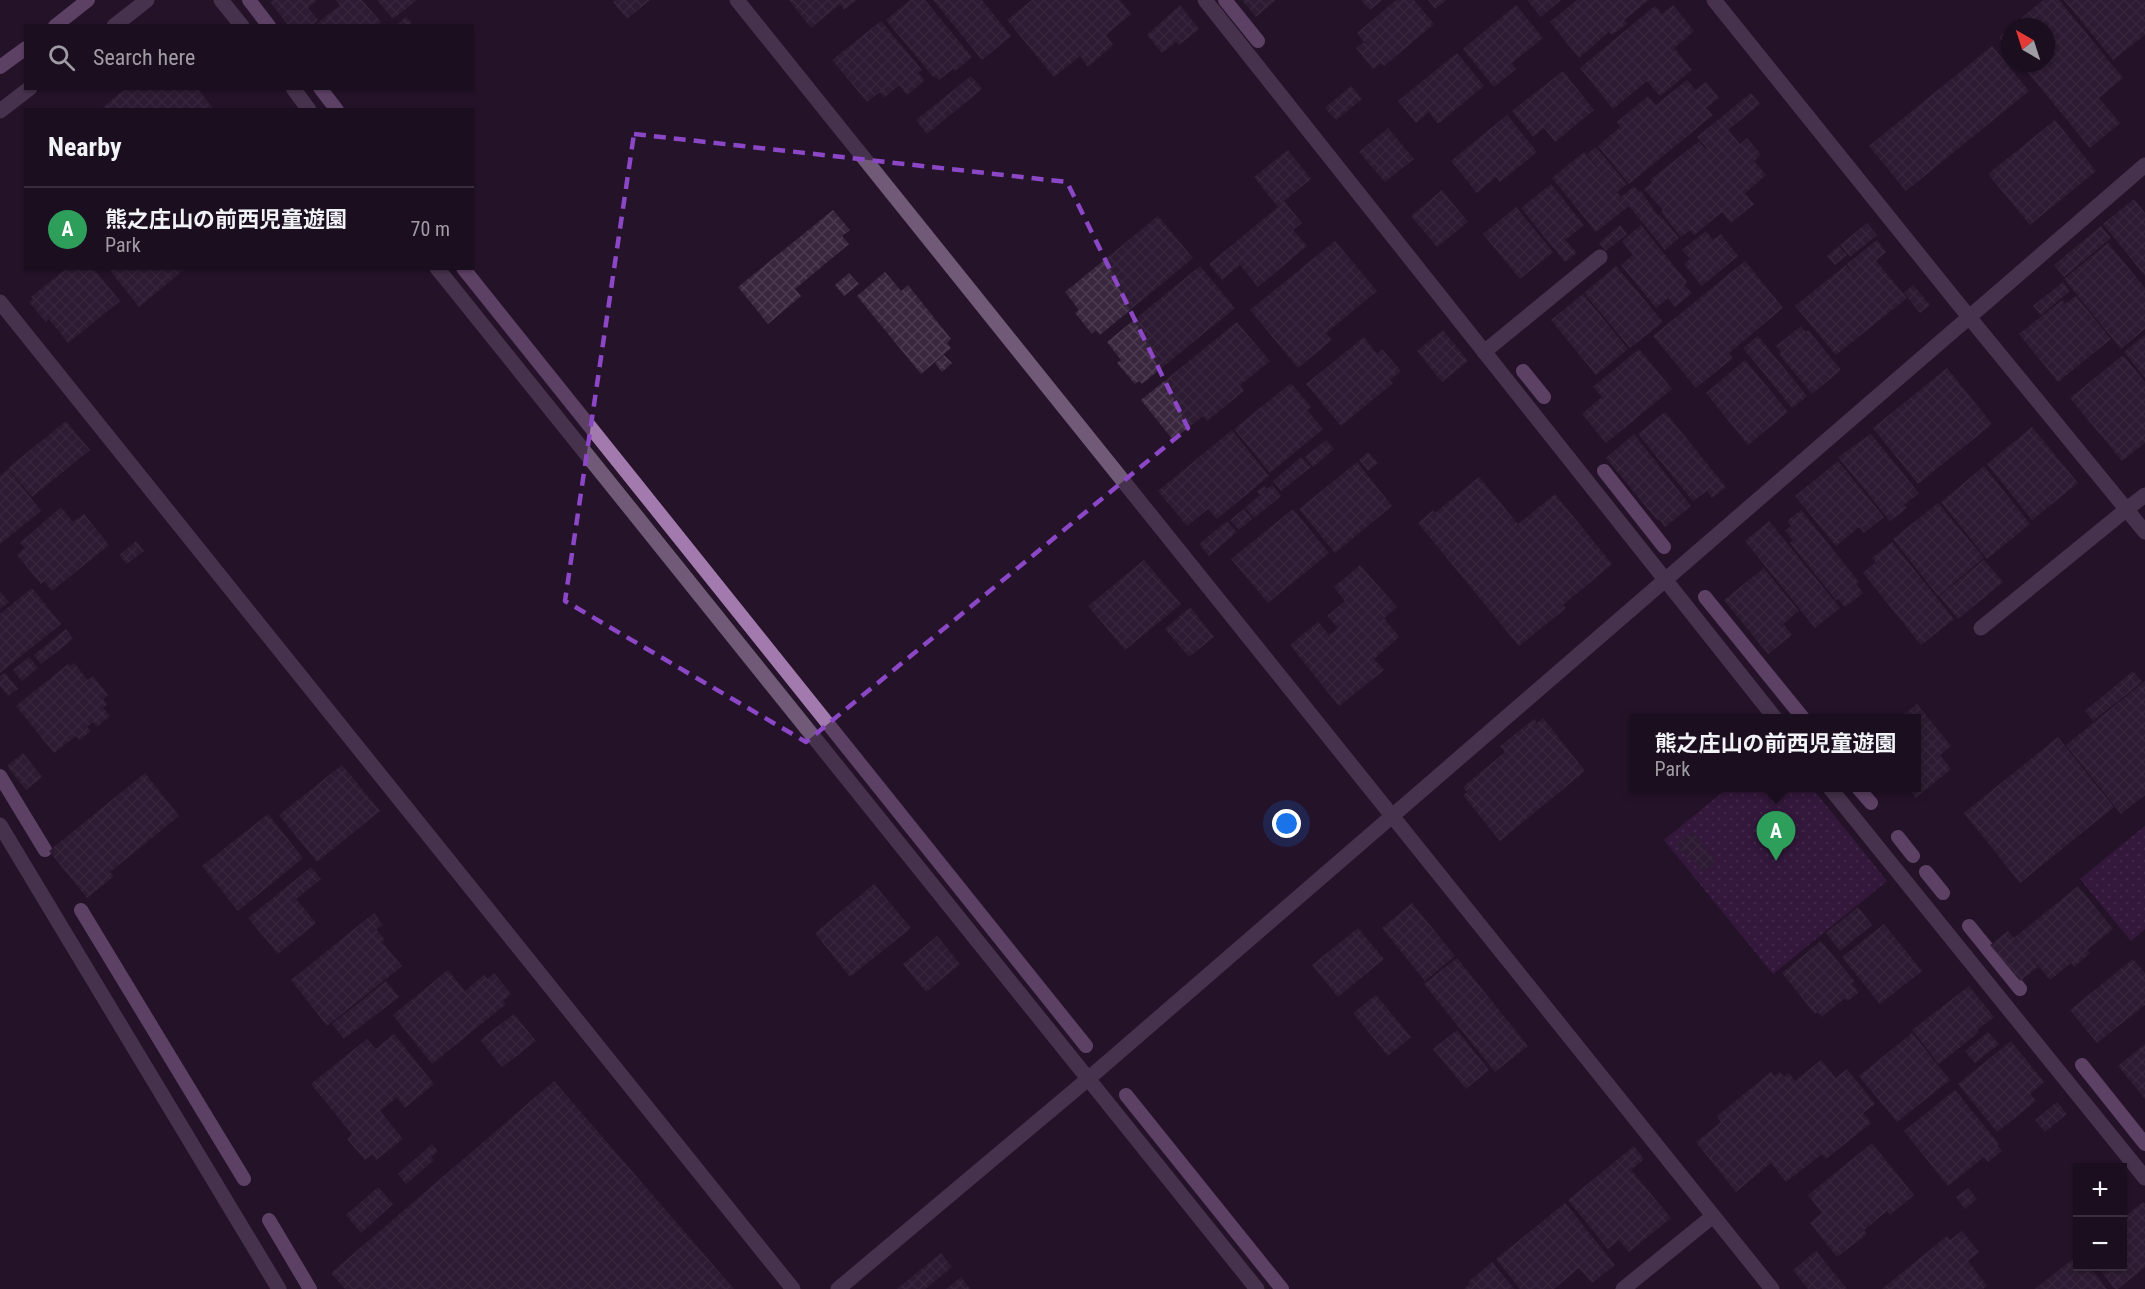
<!DOCTYPE html>
<meta charset="utf-8">
<style>
body{margin:0;font-family:"Roboto Condensed","Noto Sans JP",sans-serif;background:#281c2c;color:#f1f3f6}
.controls{position:absolute;right:18px;bottom:18px;display:grid;overflow:hidden;border-radius:0px;box-shadow:0 2px 4px #0004}
.controls button{width:54px;height:54px;display:grid;place-items:center;padding:0;border:0;border-bottom:2px solid #392e3d;background:#1b0e1f;color:#f1f3f6;font:30px sans-serif}
.compass{position:absolute;left:2001px;top:18px;width:54px;height:54px;border-radius:50%;background:#1b0e1f;box-shadow:0 2px 4px #0004;rotate:321deg}
.you{position:absolute;left:1287px;top:824px;width:21px;height:21px;margin:-15px;border:4px solid #fff;border-radius:50%;background:#1a73e8;box-shadow:0 0 0 9px #1a73e833}
.badge{display:grid;place-items:center;width:39px;height:39px;border-radius:50%;background:#db2777;color:#fff;font-size:20px;font-weight:700}
.pin{position:absolute;translate:-50% -50px;filter:drop-shadow(0 2px 3px #0008)}
.pin::after{content:'';position:absolute;top:32px;width:21px;height:18px;background:inherit;clip-path:polygon(0 0,100% 0,50% 100%)}
.popup{position:absolute;left:1630px;top:714px;width:291px;height:78px;box-sizing:border-box;display:grid;place-content:center;border-radius:0px;background:#1b0e1f;filter:drop-shadow(0 2px 4px #0005);font-size:20px;white-space:nowrap;color:#a09ca4}
.popup b{font-size:22px;color:#f1f3f6}
.popup::after{content:'';position:absolute;left:50%;top:100%;margin-left:-12px;border:12px solid transparent;border-top-color:#1b0e1f}
.list{margin:0;padding:0;list-style:none}
h2{display:flex;justify-content:space-between;align-items:center;height:78px;margin:0;padding:0 24px;font-size:26px}
h2 small{font-size:20px;font-weight:400;color:#a09ca4}
.list li{display:grid;grid-template-columns:39px 1fr auto;gap:18px;align-items:center;box-sizing:border-box;height:84px;padding:0 24px;border-top:2px solid #392e3d}
.list b{display:block;font-size:22px;white-space:nowrap}
.list p{margin:0;font-size:20px;white-space:nowrap;color:#a09ca4}
.list em{font-size:20px;font-style:normal;color:#a09ca4}
.icon{flex:none;width:33px;height:33px;fill:none;stroke:currentColor;stroke-width:2;stroke-linecap:round;stroke-linejoin:round}
.map{position:relative;flex:none;width:2145px;height:1289px;overflow:hidden}
.search{position:absolute;background:#1b0e1f;box-shadow:0 2px 4px #0004;left:24px;top:24px;width:450px;height:66px;display:flex;align-items:center;gap:15px;box-sizing:border-box;padding:0 21px;border-radius:0px;color:#a09ca4;font-size:22px}
.panel{position:absolute;background:#1b0e1f;box-shadow:0 2px 4px #0004;left:24px;top:108px;width:450px;height:162px;border-radius:0px}
.map>svg:first-child{display:block}
.park{fill:url(#park-dots)}
.lines{fill:none;stroke-linecap:round;stroke-linejoin:round}
.stream{stroke:#a27aad;stroke-width:14}
.building{fill:url(#building-cross-hatch)}
.service{stroke:#705a77;stroke-width:15}
.minor{stroke:#705a77;stroke-width:15}
.marked{fill:none;stroke:#8c47c6;stroke-width:4.5;stroke-dasharray:12 8;stroke-linejoin:round}
</style>
<div class="map">
<svg width="2145" height="1289" viewBox="0 0 2145 1289">
<defs>
<pattern id="park-dots" width="8" height="8" patternUnits="userSpaceOnUse" patternTransform="scale(1.5)"><rect width="8" height="8" fill="#482153"/><path d="M2 2h.1M6 6h.1" fill="none" stroke="#63416c" stroke-width="1.8" stroke-linecap="round"/></pattern>
<pattern id="building-cross-hatch" width="8" height="8" patternUnits="userSpaceOnUse" patternTransform="scale(1.5)"><rect width="8" height="8" fill="#39273e"/><path d="M0 0l8 8M0 8l8-8" fill="none" stroke="#4c3c51"/></pattern>
</defs>
<rect width="100%" height="100%" fill="#241329"/>
<path class="park" d="M 1728,788 L 1812,788 L 1887,881 L 1773,974 L 1664,840 Z
M 2145,826 L 2145,929 L 2131,941 L 2080,879 Z"/>
<g class="lines">
<path class="stream" d="M 249,0 L 269,26
M 1225,0 L 1258,41
M 55,26 L 88,0
M 0,67 L 26,48
M 320,88 L 337,110
M 463,268 L 1086,1046
M 1523,371 L 1544,397
M 1604,471 L 1664,547
M 1705,597 L 1803,718
M 0,776 L 45,850
M 1858,788 L 1871,803
M 1898,837 L 1913,856
M 1926,872 L 1943,893
M 81,910 L 244,1179
M 1969,926 L 2020,989
M 2082,1065 L 2145,1144
M 1126,1095 L 1282,1289
M 269,1220 L 310,1289"/>
</g>
<path class="building" d="M 273,0 L 317,0 L 308,8 L 318,20 L 312,26 L 289,26 L 270,2 Z
M 336,0 L 362,0 L 381,22 L 377,26 L 314,26 L 340,5 Z
M 377,0 L 417,0 L 393,19 Z
M 615,0 L 650,0 L 627,19 L 613,2 Z
M 789,0 L 857,0 L 844,10 L 840,4 L 811,28 Z
M 910,0 L 925,0 L 972,57 L 955,71 L 953,69 L 939,80 L 936,76 L 934,78 L 886,20 Z
M 933,0 L 982,0 L 1011,36 L 982,60 Z
M 1032,0 L 1120,0 L 1131,14 L 1106,35 L 1113,45 L 1088,67 L 1080,56 L 1054,77 L 1007,20 Z
M 1242,0 L 1276,0 L 1256,17 Z
M 1361,0 L 1382,0 L 1370,10 Z
M 1396,0 L 1414,0 L 1434,24 L 1384,66 L 1381,63 L 1373,69 L 1356,48 L 1364,42 L 1357,33 Z
M 1428,0 L 1446,0 L 1435,9 Z
M 1527,0 L 1561,0 L 1541,17 Z
M 1577,0 L 1649,0 L 1624,20 L 1627,24 L 1612,35 L 1609,32 L 1579,58 L 1550,22 Z
M 2043,0 L 2059,0 L 2123,78 L 2099,98 L 2120,123 L 2090,148 L 2020,63 L 2046,63 L 2046,27 L 2011,27 Z
M 2064,0 L 2145,0 L 2145,35 L 2113,60 Z
M 1180,5 L 1199,29 L 1179,45 L 1176,42 L 1162,53 L 1147,35 Z
M 1516,5 L 1543,38 L 1512,63 L 1516,69 L 1494,87 L 1463,49 Z
M 1673,5 L 1694,31 L 1674,48 L 1692,70 L 1660,96 L 1647,81 L 1613,109 L 1580,68 L 1655,6 L 1662,14 Z
M 406,17 L 414,26 L 395,26 Z
M 881,21 L 922,70 L 918,73 L 925,80 L 907,95 L 899,85 L 884,98 L 880,92 L 867,102 L 832,60 Z
M 2010,28 L 2010,51 L 1999,37 Z
M 1992,46 L 2029,91 L 1906,191 L 1869,146 Z
M 1457,53 L 1484,86 L 1438,124 L 1429,112 L 1416,123 L 1398,101 Z
M 1563,71 L 1594,110 L 1555,142 L 1544,128 L 1533,137 L 1512,111 Z
M 971,76 L 982,89 L 927,134 L 916,120 Z
M 1687,80 L 1696,90 L 1706,82 L 1719,98 L 1706,108 L 1713,115 L 1629,184 L 1598,146 L 1620,127 L 1617,122 L 1648,96 L 1656,105 Z
M 1351,86 L 1362,99 L 1336,120 L 1325,108 Z
M 126,88 L 197,88 L 214,110 L 100,110 Z
M 1751,93 L 1760,104 L 1728,130 L 1740,144 L 1747,138 L 1761,155 L 1754,161 L 1766,175 L 1745,193 L 1754,204 L 1731,223 L 1722,212 L 1694,235 L 1690,230 L 1681,237 L 1661,212 L 1663,210 L 1644,189 L 1652,183 L 1650,180 L 1699,141 L 1705,149 L 1707,148 L 1697,137 Z
M 1507,115 L 1537,152 L 1500,182 L 1496,177 L 1477,193 L 1451,161 Z
M 2055,120 L 2096,171 L 2030,225 L 1988,174 Z
M 1388,128 L 1414,159 L 1385,182 L 1359,152 Z
M 1596,147 L 1627,184 L 1617,192 L 1621,197 L 1634,186 L 1639,192 L 1641,191 L 1658,216 L 1659,214 L 1679,238 L 1665,250 L 1629,206 L 1596,232 L 1552,178 L 1584,152 L 1615,189 L 1587,154 Z
M 1288,150 L 1311,179 L 1284,201 L 1302,223 L 1293,230 L 1307,246 L 1258,287 L 1240,265 L 1222,280 L 1209,264 L 1278,207 L 1254,177 Z
M 1551,184 L 1584,225 L 1565,240 L 1577,253 L 1565,262 L 1521,208 Z
M 1442,190 L 1468,222 L 1437,247 L 1411,216 Z
M 2134,199 L 2145,213 L 2145,276 L 2103,224 Z
M 1516,207 L 1553,252 L 1520,279 L 1483,234 Z
M 833,210 L 850,230 L 842,236 L 849,244 L 795,289 L 801,296 L 768,324 L 738,287 Z
M 1158,216 L 1193,258 L 1100,335 L 1096,330 L 1092,334 L 1075,313 L 1079,310 L 1065,292 Z
M 1867,223 L 1877,235 L 1850,257 L 1840,245 Z
M 1620,225 L 1627,234 L 1606,251 L 1599,243 Z
M 1641,225 L 1687,282 L 1684,285 L 1692,293 L 1675,307 L 1668,298 L 1656,308 L 1621,265 L 1633,255 L 1622,241 Z
M 2101,226 L 2111,238 L 2064,277 L 2054,265 Z
M 1706,231 L 1713,240 L 1721,234 L 1738,256 L 1702,286 L 1684,264 L 1690,259 L 1682,250 Z
M 1877,240 L 1886,252 L 1876,261 L 1907,298 L 1836,355 L 1795,306 L 1846,265 L 1856,277 L 1847,264 Z
M 1335,241 L 1377,291 L 1326,333 L 1332,340 L 1298,368 L 1250,310 Z
M 2108,243 L 2145,288 L 2145,329 L 2121,349 L 2064,279 Z
M 1839,246 L 1847,255 L 1835,265 L 1827,256 Z
M 1745,261 L 1783,308 L 1729,353 L 1733,358 L 1696,388 L 1653,336 Z
M 1200,266 L 1235,308 L 1142,384 L 1139,381 L 1135,384 L 1117,363 L 1121,360 L 1107,342 Z
M 1616,266 L 1663,322 L 1630,348 L 1584,293 Z
M 67,268 L 93,268 L 120,301 L 68,343 L 49,319 L 46,322 L 29,302 L 33,299 L 31,297 Z
M 108,268 L 186,268 L 139,307 Z
M 885,272 L 901,291 L 908,285 L 951,339 L 947,343 L 951,348 L 921,374 L 857,296 Z
M 849,273 L 859,284 L 844,296 L 835,285 Z
M 2063,282 L 2070,291 L 2041,315 L 2033,306 Z
M 1913,285 L 1930,305 L 1920,313 L 1904,293 Z
M 1583,294 L 1628,349 L 1596,375 L 1551,320 Z
M 2076,296 L 2111,339 L 2058,382 L 2019,334 L 2062,300 L 2065,304 Z
M 1237,322 L 1270,361 L 1240,385 L 1244,391 L 1207,421 L 1203,416 L 1173,440 L 1141,400 Z
M 1801,326 L 1806,332 L 1808,330 L 1841,370 L 1812,394 L 1779,354 L 1781,352 L 1776,346 Z
M 1443,330 L 1468,361 L 1442,382 L 1417,351 Z
M 2145,335 L 2145,378 L 2124,352 Z
M 1758,336 L 1807,396 L 1792,408 L 1743,348 Z
M 1364,337 L 1377,354 L 1382,349 L 1401,371 L 1390,380 L 1393,383 L 1341,426 L 1306,384 Z
M 1639,349 L 1672,389 L 1606,443 L 1582,414 L 1602,397 L 1593,387 Z
M 944,355 L 952,363 L 942,372 L 935,363 Z
M 2123,355 L 2145,382 L 2145,443 L 2122,461 L 2070,398 Z
M 1745,360 L 1788,412 L 1748,445 L 1706,393 Z
M 1947,368 L 1992,424 L 1918,484 L 1873,428 Z
M 1291,383 L 1311,407 L 1307,410 L 1323,429 L 1270,473 L 1234,429 Z
M 1665,412 L 1726,487 L 1712,498 L 1707,491 L 1693,501 L 1638,434 Z
M 66,421 L 90,450 L 32,497 L 8,468 Z
M 2032,427 L 2078,483 L 2032,520 L 1987,464 Z
M 1232,430 L 1269,476 L 1217,519 L 1208,509 L 1187,526 L 1158,491 Z
M 1634,434 L 1691,506 L 1665,527 L 1659,519 L 1657,520 L 1606,458 Z
M 1871,434 L 1919,493 L 1904,505 L 1907,508 L 1890,521 L 1838,457 Z
M 1326,440 L 1334,449 L 1313,467 L 1305,457 Z
M 1368,452 L 1378,463 L 1368,471 L 1359,460 Z
M 1301,457 L 1311,467 L 1281,491 L 1273,481 Z
M 1838,461 L 1884,517 L 1864,533 L 1859,527 L 1836,546 L 1795,496 Z
M 1357,462 L 1392,506 L 1335,553 L 1299,509 Z
M 1984,466 L 2030,524 L 1987,559 L 1941,502 Z
M 8,469 L 41,511 L 0,544 L 0,476 Z
M 1479,477 L 1518,524 L 1555,494 L 1612,564 L 1563,605 L 1566,608 L 1519,646 L 1418,523 L 1433,510 L 1435,513 Z
M 1272,485 L 1281,496 L 1254,518 L 1245,508 L 1260,495 L 1257,491 L 1264,486 L 1267,489 Z
M 1938,503 L 1984,558 L 1938,596 L 1893,539 Z
M 61,507 L 73,522 L 84,514 L 109,545 L 52,591 L 44,581 L 41,584 L 17,555 L 25,548 L 20,543 Z
M 1244,509 L 1252,519 L 1239,530 L 1230,520 Z
M 1293,509 L 1329,553 L 1268,603 L 1231,559 Z
M 1801,510 L 1859,582 L 1856,584 L 1863,593 L 1845,607 L 1838,599 L 1836,600 L 1790,543 L 1793,540 L 1785,531 L 1791,526 L 1787,521 Z
M 1227,521 L 1237,532 L 1209,556 L 1199,544 Z
M 1769,521 L 1840,608 L 1815,628 L 1745,541 Z
M 136,541 L 144,551 L 127,564 L 119,555 Z
M 1892,542 L 1954,619 L 1921,645 L 1863,573 L 1876,562 L 1872,558 Z
M 1144,560 L 1181,604 L 1125,650 L 1088,606 Z
M 1984,560 L 2003,582 L 1958,619 L 1939,596 Z
M 1360,565 L 1397,607 L 1384,618 L 1399,637 L 1374,659 L 1384,670 L 1339,706 L 1290,645 L 1318,622 L 1329,635 L 1338,628 L 1327,616 L 1345,601 L 1334,587 Z
M 1764,568 L 1799,611 L 1783,624 L 1792,635 L 1768,654 L 1724,600 Z
M 32,588 L 61,624 L 0,673 L 0,614 Z
M 0,591 L 9,602 L 0,609 Z
M 1190,607 L 1214,637 L 1189,657 L 1165,629 Z
M 66,629 L 73,639 L 41,664 L 34,655 Z
M 29,657 L 38,668 L 22,681 L 13,670 Z
M 74,663 L 88,680 L 93,676 L 108,695 L 103,699 L 107,704 L 103,708 L 110,716 L 97,727 L 93,722 L 87,727 L 91,731 L 80,740 L 76,736 L 54,753 L 16,706 L 68,664 L 70,666 Z
M 2133,671 L 2142,682 L 2093,721 L 2085,711 Z
M 5,673 L 18,689 L 8,696 L 0,686 L 0,676 Z
M 2145,681 L 2145,795 L 2121,814 L 2066,745 Z
M 1917,704 L 1951,746 L 1940,755 L 1951,769 L 1916,798 L 1908,788 L 1917,788 L 1917,718 L 1899,718 Z
M 1543,718 L 1585,771 L 1500,841 L 1463,795 L 1467,792 L 1463,787 L 1505,752 L 1500,746 L 1534,719 L 1537,723 Z
M 2058,737 L 2114,807 L 2020,883 L 1964,813 Z
M 23,753 L 42,777 L 26,790 L 7,766 Z
M 342,765 L 380,811 L 317,862 L 279,815 Z
M 145,773 L 179,816 L 110,872 L 114,876 L 87,898 L 49,851 Z
M 268,814 L 303,858 L 238,911 L 202,866 Z
M 1692,831 L 1704,846 L 1688,859 L 1676,844 Z
M 1704,847 L 1716,861 L 1703,872 L 1691,858 Z
M 311,867 L 321,879 L 296,899 L 316,923 L 278,954 L 248,918 Z
M 874,884 L 911,928 L 850,977 L 815,933 Z
M 2078,886 L 2113,929 L 2087,950 L 2090,953 L 2074,967 L 2071,963 L 2050,980 L 2025,950 L 2038,967 L 2020,981 L 1990,945 L 2008,931 L 2014,938 Z
M 1412,903 L 1455,956 L 1425,981 L 1382,928 Z
M 1858,907 L 1872,925 L 1840,951 L 1826,933 Z
M 374,913 L 383,925 L 376,929 L 385,940 L 382,942 L 402,966 L 327,1026 L 291,980 Z
M 1884,924 L 1922,971 L 1880,1004 L 1842,957 Z
M 1358,928 L 1384,959 L 1338,997 L 1312,965 Z
M 937,936 L 960,964 L 926,992 L 903,964 Z
M 1821,941 L 1855,982 L 1852,984 L 1859,992 L 1848,1001 L 1845,998 L 1822,1017 L 1818,1012 L 1815,1014 L 1782,973 Z
M 1457,958 L 1528,1046 L 1495,1072 L 1424,984 Z
M 2133,959 L 2145,973 L 2145,1005 L 2097,1043 L 2070,1010 Z
M 448,970 L 465,991 L 484,975 L 487,979 L 494,973 L 511,994 L 503,1001 L 506,1004 L 432,1064 L 393,1015 Z
M 386,981 L 399,997 L 344,1039 L 332,1024 Z
M 1969,986 L 1994,1017 L 1977,1030 L 1979,1032 L 1939,1064 L 1912,1030 Z
M 1376,995 L 1411,1037 L 1388,1056 L 1353,1013 Z
M 514,1014 L 536,1041 L 502,1067 L 480,1040 Z
M 1457,1030 L 1489,1070 L 1466,1089 L 1433,1049 Z
M 1988,1032 L 1999,1044 L 1975,1063 L 1965,1051 Z
M 1912,1033 L 1950,1080 L 1897,1122 L 1859,1076 Z
M 394,1034 L 434,1084 L 405,1108 L 397,1097 L 380,1111 L 403,1139 L 376,1160 L 372,1155 L 365,1160 L 347,1139 L 352,1134 L 311,1084 L 367,1039 L 376,1049 Z
M 2011,1041 L 2044,1082 L 2030,1094 L 2036,1101 L 1997,1132 L 1958,1084 Z
M 2145,1044 L 2145,1099 L 2118,1066 Z
M 1821,1060 L 1836,1078 L 1847,1069 L 1875,1104 L 1863,1113 L 1871,1123 L 1826,1159 L 1822,1154 L 1786,1182 L 1771,1163 L 1736,1192 L 1696,1142 L 1721,1122 L 1717,1116 L 1771,1072 L 1775,1076 L 1780,1072 L 1784,1077 L 1789,1073 L 1795,1081 Z
M 554,1081 L 734,1289 L 345,1289 L 331,1273 Z
M 1955,1090 L 1999,1144 L 1997,1146 L 2002,1151 L 1988,1162 L 1984,1157 L 1948,1186 L 1904,1131 Z
M 2057,1102 L 2067,1114 L 2045,1132 L 2035,1120 Z
M 1872,1143 L 1914,1195 L 1890,1215 L 1887,1211 L 1864,1230 L 1867,1234 L 1837,1257 L 1810,1223 L 1822,1213 L 1808,1195 Z
M 432,1144 L 438,1151 L 431,1157 L 434,1160 L 406,1184 L 398,1174 Z
M 1634,1146 L 1644,1159 L 1631,1170 L 1671,1218 L 1629,1252 L 1619,1240 L 1608,1249 L 1568,1200 Z
M 378,1187 L 393,1204 L 361,1233 L 346,1215 Z
M 1968,1188 L 1977,1199 L 1965,1209 L 1956,1197 Z
M 2143,1202 L 2145,1204 L 2145,1267 L 2118,1289 L 2115,1289 L 2097,1266 L 2122,1266 L 2122,1219 Z
M 1565,1203 L 1615,1265 L 1592,1283 L 1579,1268 L 1554,1289 L 1520,1289 L 1496,1259 Z
M 1962,1231 L 1979,1252 L 1968,1261 L 1987,1286 L 1983,1289 L 1882,1289 L 1947,1236 L 1950,1240 Z
M 1816,1251 L 1847,1289 L 1808,1289 L 1793,1270 Z
M 941,1253 L 952,1267 L 925,1289 L 897,1289 Z
M 2078,1255 L 2078,1266 L 2089,1266 L 2107,1289 L 2035,1289 Z
M 1492,1262 L 1514,1289 L 1464,1289 L 1470,1284 L 1468,1282 Z
M 961,1277 L 970,1289 L 946,1289 Z"/>
<g class="lines">
<path class="service" d="M 1484,352 L 1600,257
M 1981,628 L 2127,509"/>
<path class="minor" d="M 221,0 L 242,26
M 737,0 L 1772,1289
M 1205,0 L 1775,718
M 1714,0 L 1969,317 L 2145,532
M 114,26 L 147,0
M 293,88 L 309,110
M 0,111 L 30,88
M 437,268 L 1257,1289
M 0,302 L 793,1289
M 2127,509 L 2145,495
M 1830,788 L 2145,1178
M 0,825 L 279,1289
M 838,1289 L 1088,1079 L 2145,165
M 1623,1289 L 1713,1216"/>
</g>
<path d="M0 0H2145V1289H0ZM 634,134 L 1067,182 L 1188,428 L 806,742 L 565,601 Z" fill="#241329" fill-opacity=".55" fill-rule="evenodd"/>
<path class="marked" d="M 634,134 L 1067,182 L 1188,428 L 806,742 L 565,601 Z"/>
</svg>
<div class="controls">
<button>+</button>
<button>−</button>
</div>
<svg class="compass" viewBox="-18 -18 36 36"><path d="M0-13l5 13h-10z" fill="#e53935"/><path d="M0 13l5-13h-10z" fill="#a09ca4"/></svg>
<div class="you"></div>
<div class="pin badge" style="left:1776px;top:861px;background:#2e9e5b">A</div>
<div class="popup"><b>熊之庄山の前西児童遊園</b>Park</div>
<div class="search"><svg class="icon" aria-label="search" viewBox="0 0 24 24"><circle cx="10" cy="10" r="6"/><path d="M15 15l6 6"/></svg>Search here</div>
<section class="panel">
<h2>Nearby<small></small></h2>
<ul class="list">
<li><span class="badge" style="background:#2e9e5b">A</span><div><b>熊之庄山の前西児童遊園</b><p>Park</p></div><em>70 m</em></li>
</ul>
</section>
</div>
